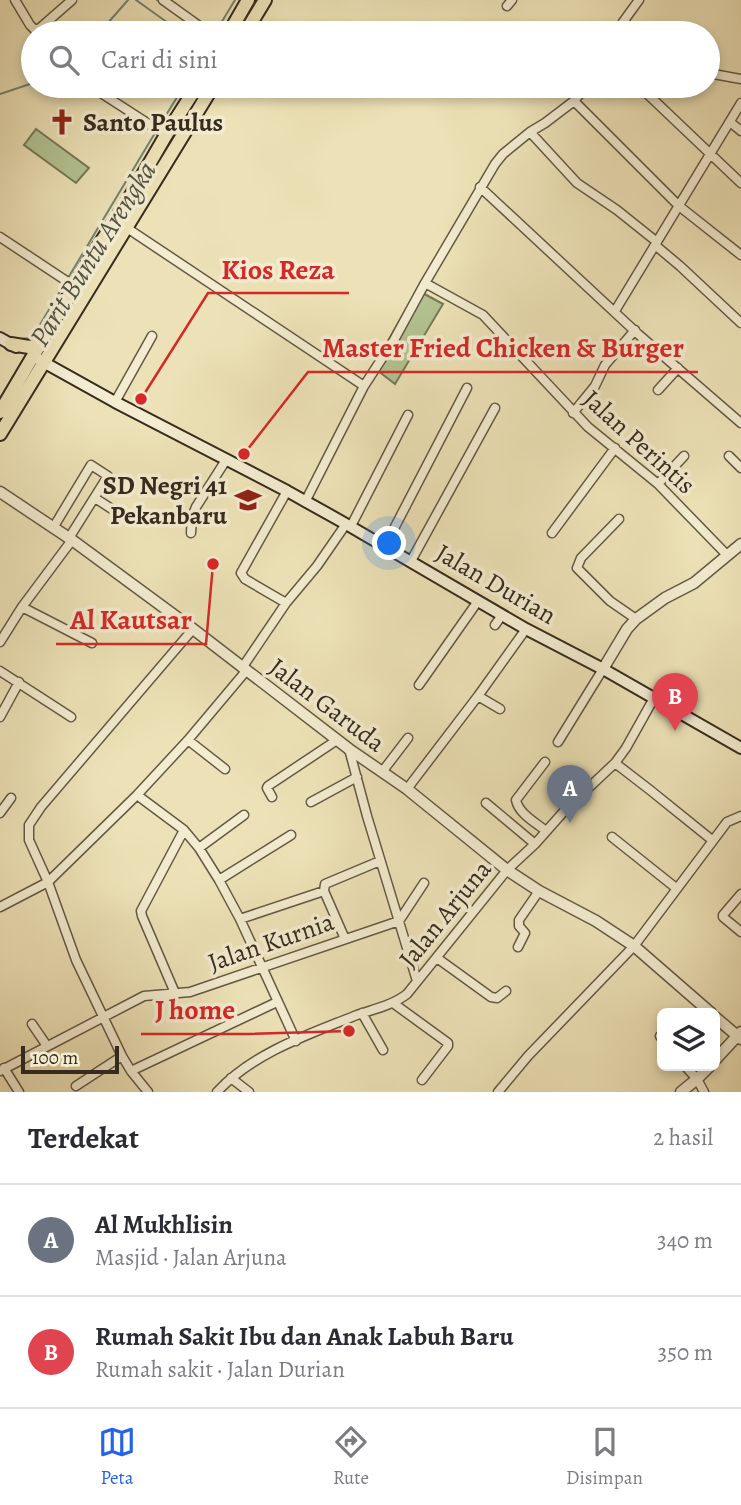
<!DOCTYPE html>
<html lang="id">
<meta charset="utf-8">
<style>
body{margin:0;font-family:Alegreya,serif;background:#f7f7f7;color:#2b2b33}
.controls{position:absolute;right:21px;bottom:21px;display:grid;overflow:hidden;border-radius:10px;box-shadow:0 4px 10px #0003}
.controls button{width:63px;height:63px;display:grid;place-items:center;padding:0;border:0;border-bottom:2px solid #e1e1e2;background:#fff;color:#2b2b33;font:35px sans-serif}
.scale{position:absolute;left:21px;bottom:18px;width:98px;box-sizing:border-box;padding-left:7px;border:4px solid #372b1e;border-top:0;font-size:19px;line-height:24px;white-space:nowrap;color:#372b1e;-webkit-text-stroke:5px #f3ecd0;paint-order:stroke}
.you{position:absolute;left:390px;top:544px;width:24px;height:24px;margin:-18px;border:5px solid #fff;border-radius:50%;background:#1a73e8;box-shadow:0 0 0 10px #1a73e833}
.badge{display:grid;place-items:center;width:46px;height:46px;border-radius:50%;background:#2563eb;color:#fff;font-size:23px;font-weight:700}
.pin{position:absolute;translate:-50% -58px;filter:drop-shadow(0 2px 4px #0008)}
.pin::after{content:'';position:absolute;top:37px;width:24px;height:21px;background:inherit;clip-path:polygon(0 0,100% 0,50% 100%)}
.list{margin:0;padding:0;list-style:none}
h2{display:flex;justify-content:space-between;align-items:center;height:91px;margin:0;padding:0 28px;font-size:30px}
h2 small{font-size:23px;font-weight:400;color:#7c7c81}
.list li{display:grid;grid-template-columns:46px 1fr auto;gap:21px;align-items:center;box-sizing:border-box;height:112px;padding:0 28px;border-top:2px solid #e1e1e2}
.list b{display:block;font-size:26px;white-space:nowrap}
.list p{margin:0;font-size:23px;white-space:nowrap;color:#7c7c81}
.list em{font-size:23px;font-style:normal;color:#7c7c81}
.icon{flex:none;width:38px;height:38px;fill:none;stroke:currentColor;stroke-width:2;stroke-linecap:round;stroke-linejoin:round}
.map{position:relative;flex:none;width:741px;height:1092px;overflow:hidden}
.search{position:absolute;background:#fff;box-shadow:0 4px 10px #0003;left:21px;right:21px;top:21px;height:77px;display:flex;align-items:center;gap:18px;box-sizing:border-box;padding:0 24px;border-radius:38px;color:#7c7c81;font-size:26px}
.sheet{height:315px;background:#fff}
nav{display:flex;justify-content:space-around;align-items:center;box-sizing:border-box;height:98px;border-top:2px solid #e1e1e2;background:#fff;font-size:19px;color:#7c7c81}
nav a{display:grid;justify-items:center;gap:4px}
nav .on{color:#2563eb}
.map>svg:first-child{display:block}
.green{fill:#b3c492;stroke:#757858;stroke-width:2}
.lines{fill:none;stroke-linecap:round;stroke-linejoin:round}
.stream{stroke:#728373;stroke-width:2}
.minor-casing{stroke:#645944;stroke-width:11}
.tertiary-casing{stroke:#645944;stroke-width:13}
.secondary-casing{stroke:#372b1e;stroke-width:14}
.primary-casing{stroke:#372b1e;stroke-width:16}
.minor{stroke:#f3ecd0;stroke-width:8}
.tertiary{stroke:#f3ecd0;stroke-width:10}
.secondary{stroke:#f3ecd0;stroke-width:10}
.primary{stroke:#ede2b7;stroke-width:12}
.labels{text-anchor:middle;dominant-baseline:central;stroke-width:7;stroke-linejoin:round;paint-order:stroke}
.poi-label{font-size:26px;font-weight:bold;fill:#372b1e;stroke:#f3ecd0;text-anchor:start}
.street-label{font-size:26px;fill:#372b1e;stroke:#f3ecd0}
.water-label{font-size:28px;font-style:italic;fill:#505042;stroke:#f3ecd0}
.leader{fill:none;stroke:#d62828;stroke-width:2.5}
.callout-dot{fill:#d62828;stroke:#f3ecd0;stroke-width:2.5}
.callout-label{font-size:28px;text-anchor:middle;font-weight:bold;fill:#d62828;stroke:#f3ecd0;stroke-width:7;stroke-linejoin:round;paint-order:stroke}
</style>
<div class="map">
<svg width="741" height="1092" viewBox="0 0 741 1092">
<rect width="100%" height="100%" fill="#ede2b7"/>
<filter id="stains"><feTurbulence type="fractalNoise" baseFrequency=".00286" numOctaves="4"/><feColorMatrix values="0 0 0 0 .2 0 0 0 0 .09 0 0 0 0 .02 0 0 0 .5 -.17"/></filter>
<radialGradient id="worn" r=".72"><stop offset=".6" stop-color="#630" stop-opacity="0"/><stop offset="1" stop-color="#630" stop-opacity=".3"/></radialGradient>
<path class="green" d="M 36,129 L 89,168 L 76,183 L 24,145 Z
M 417,290 L 443,304 L 395,384 L 373,367 Z"/>
<g class="lines">
<path class="stream" d="M 136,0 L 182,33
M 157,0 L 159,1
M 99,33 L 128,0
M 215,33 L 235,0
M 0,94 L 33,83
M 158,128 L 184,86
M 68,278 L 155,133
M 17,339 L 32,338 L 65,283"/>
<g class="minor-casing">
<path id="minor" d="M 15,0 L 30,25 L 35,30 L 40,28 L 72,0
M 163,0 L 209,33
M 507,6 L 512,0
M 618,33 L 623,22 L 639,0
M 708,73 L 741,79
M 90,86 L 166,135
M 639,86 L 741,183
M 574,101 L 679,206 L 741,255
M 730,122 L 741,131
M 530,132 L 577,183 L 617,210 L 657,242
M 480,187 L 638,334 L 741,423
M 127,228 L 364,386
M 0,237 L 74,286
M 655,245 L 680,266 L 741,323
M 425,283 L 483,315 L 588,427 L 658,484 L 727,555
M 615,311 L 741,103
M 658,390 L 678,368
M 115,402 L 152,336
M 573,413 L 595,386 L 605,365 L 635,330
M 729,456 L 741,468
M 658,484 L 684,456
M 95,498 L 124,517
M 305,502 L 364,386 L 394,340 L 425,283 L 495,164 L 503,154 L 530,132 L 545,123 L 574,101 L 587,86
M 619,519 L 581,558 L 577,568 L 610,601 L 636,619
M 351,526 L 408,415
M 53,528 L 91,465 L 108,476 L 69,538
M 191,533 L 192,517 L 196,507 L 226,460
M 552,533 L 615,448
M 385,546 L 467,388
M 411,561 L 495,408
M 286,603 L 245,579 L 241,573 L 287,491
M 22,607 L 92,643
M 495,625 L 502,615
M 0,642 L 22,607 L 72,540
M 242,668 L 286,603 L 317,566 L 346,524
M 0,671 L 71,717
M 419,685 L 478,601
M 478,696 L 500,709
M 0,717 L 19,682
M 188,740 L 225,769
M 558,742 L 603,669
M 349,749 L 367,816 L 417,981
M 545,762 L 516,800 C 519,814 535,822 546,831
M 615,763 L 650,790 L 712,840
M 382,772 L 408,738
M 407,789 L 478,696 L 526,629
M 137,795 L 184,830 L 199,848 L 219,880 L 240,919 L 296,1041
M 272,797 L 267,788 L 268,786 L 337,740
M 311,802 L 357,777
M 486,803 L 535,844
M 0,813 L 11,798
M 612,837 L 676,888
M 199,848 L 244,815
M 219,880 L 291,835
M 741,894 L 723,915 L 723,917 L 741,932
M 0,907 L 48,882 L 137,795 L 188,740 L 246,671
M 240,919 L 324,891
M 345,939 L 324,891 L 325,884 L 380,861
M 518,947 L 525,933 L 519,926 L 519,920 L 539,891
M 437,958 L 491,997 L 497,998 L 506,991
M 175,993 L 142,916 L 141,911 L 184,830
M 393,1003 L 448,1043 L 448,1046 L 422,1080
M 362,1013 L 383,1050
M 32,1024 L 47,1046
M 660,1036 L 662,1039
M 685,1066 L 697,1079 L 704,1092
M 4,1068 L 19,1092
M 0,1071 L 144,996 L 190,992 L 399,921 L 424,883
M 131,1071 L 277,1002
M 231,1078 L 249,1092
M 76,1086 L 122,1056
M 148,1092 L 131,1071 L 122,1056 L 76,960 L 48,882 L 29,840 L 29,825 L 41,807 L 193,629
M 217,1092 C 253,1053 309,1034 357,1015 C 374,1009 393,1005 407,994 L 507,870 L 535,844 L 566,809 L 615,763 L 626,748 L 654,698
M 498,1092 L 528,1056 L 634,946 L 727,822 L 741,816"/>
</g>
<g class="tertiary-casing">
<path id="tertiary" d="M 0,492 L 72,540 L 193,629 L 349,749 L 407,789 L 507,870 L 539,891 L 596,921 L 634,946 L 711,1013
M 603,669 L 627,629 L 636,619 L 665,598 L 694,583 L 741,544
M 715,1017 L 741,1039
M 715,1060 L 741,1032
M 681,1092 L 697,1079 L 710,1066"/>
</g>
<g class="secondary-casing">
<path id="secondary" d="M 0,338 L 16,347
M 36,358 L 115,402 L 287,491 L 346,524 L 526,629 L 603,669 L 741,748"/>
</g>
<g class="primary-casing">
<path id="primary" d="M 229,33 L 248,0
M 245,33 L 265,0
M 11,344 L 29,347 L 40,345
M 0,412 L 94,253 L 129,199 L 166,135 L 197,86
M 0,434 L 213,86"/>
</g>
<use href="#minor" class="minor"/>
<use href="#tertiary" class="tertiary"/>
<use href="#secondary" class="secondary"/>
<use href="#primary" class="primary"/>
</g>
<defs>
<g id="church-bare" transform="scale(2.1)"><path d="M-1.2-6h2.4v3.5h3.3v2.4h-3.3V6h-2.4V-.1h-3.3v-2.4h3.3Z" fill="#8f2418" stroke="#f3ecd0" stroke-width="2.5" paint-order="stroke"/></g>
<g id="school-bare" transform="scale(2.1)"><path d="M0-5L7-2L0 1L-7-2ZM-4 1L0 2.5L4 1V4Q0 6-4 4Z" fill="#8f2418" stroke="#f3ecd0" stroke-width="2.5" paint-order="stroke"/></g>
</defs>
<g fill-rule="evenodd">
<use href="#church-bare" x="62" y="122"/>
<use href="#school-bare" x="248" y="500"/>
</g>
<g class="labels">
<g class="poi-label">
<text x="83" y="122">Santo Paulus</text>
<text x="227" y="485" text-anchor="end">SD Negri 41<tspan x="227" dy="30">Pekanbaru</tspan></text>
</g>
<g class="street-label">
<text transform="translate(639 442) rotate(42)">Jalan Perintis</text>
<text transform="translate(496 584) rotate(30)">Jalan Durian</text>
<text transform="translate(327 705) rotate(37)">Jalan Garuda</text>
<text transform="translate(445 914) rotate(-51)">Jalan Arjuna</text>
<text transform="translate(271 942) rotate(-19)">Jalan Kurnia</text>
</g>
<g class="water-label">
<text transform="translate(93 254) rotate(-58)">Parit Buntu Arengka</text>
</g>
</g>
<path class="leader" d="M141 399L208 293H349M244 454L308 372H698M213 564L206 644H56M349 1031L249 1034H141"/>
<g class="callout-dot">
<circle cx="141" cy="399" r="7"/>
<circle cx="244" cy="454" r="7"/>
<circle cx="213" cy="564" r="7"/>
<circle cx="349" cy="1031" r="7"/>
</g>
<g class="callout-label">
<text x="278" y="279">Kios Reza</text>
<text x="503" y="357">Master Fried Chicken &amp; Burger</text>
<text x="131" y="629">Al Kautsar</text>
<text x="195" y="1019">J home</text>
</g>
<rect width="100%" height="100%" filter="url(#stains)"/>
<rect width="100%" height="100%" fill="url(#worn)"/>
</svg>
<div class="controls">
<button><svg class="icon" aria-label="layers" viewBox="0 0 24 24"><path d="M12 4l9 5-9 5-9-5zM3 14l9 5 9-5"/></svg></button>
</div>
<div class="scale">100 m</div>
<div class="you"></div>
<div class="pin badge" style="left:570px;top:823px;background:#6b7280">A</div>
<div class="pin badge" style="left:675px;top:731px;background:#e0444e">B</div>
<div class="search"><svg class="icon" aria-label="search" viewBox="0 0 24 24"><circle cx="10" cy="10" r="6"/><path d="M15 15l6 6"/></svg>Cari di sini</div>
</div>
<section class="sheet">
<h2>Terdekat<small>2 hasil</small></h2>
<ul class="list">
<li><span class="badge" style="background:#6b7280">A</span><div><b>Al Mukhlisin</b><p>Masjid · Jalan Arjuna</p></div><em>340 m</em></li>
<li><span class="badge" style="background:#e0444e">B</span><div><b>Rumah Sakit Ibu dan Anak Labuh Baru</b><p>Rumah sakit · Jalan Durian</p></div><em>350 m</em></li>
</ul>
</section>
<nav>
<a class="on"><svg class="icon" aria-label="map" viewBox="0 0 24 24"><path d="M3 6l6-2 6 2 6-2v14l-6 2-6-2-6 2zM9 4v14M15 6v14"/></svg>Peta</a>
<a><svg class="icon" aria-label="directions" viewBox="0 0 24 24"><path d="M12 3l9 9-9 9-9-9zM9 14v-3h6M13 9l2 2-2 2"/></svg>Rute</a>
<a><svg class="icon" aria-label="saved" viewBox="0 0 24 24"><path d="M7 4h10v16l-5-4-5 4z"/></svg>Disimpan</a>
</nav>
